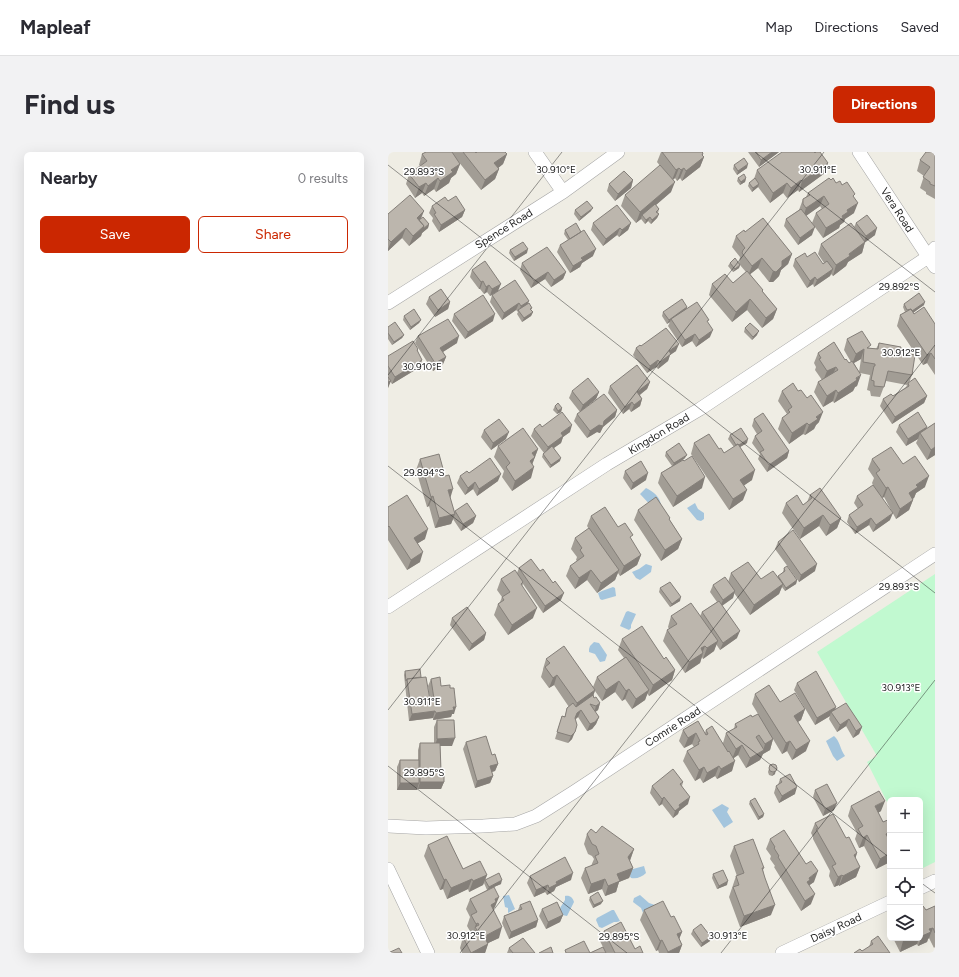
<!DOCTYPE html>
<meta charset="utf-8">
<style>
body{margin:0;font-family:Figtree,sans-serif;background:#f2f2f3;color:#2b2b33}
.controls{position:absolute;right:12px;bottom:12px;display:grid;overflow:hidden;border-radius:6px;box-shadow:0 4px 16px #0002}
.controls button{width:36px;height:36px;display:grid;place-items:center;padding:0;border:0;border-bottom:1px solid #e1e1e2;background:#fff;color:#2b2b33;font:20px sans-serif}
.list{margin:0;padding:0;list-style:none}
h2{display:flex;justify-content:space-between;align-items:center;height:52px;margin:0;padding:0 16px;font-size:17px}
h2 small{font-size:13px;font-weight:400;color:#7c7c81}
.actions{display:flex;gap:8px;padding:12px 16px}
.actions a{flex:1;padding:9px 0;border:1px solid #cb2701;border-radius:6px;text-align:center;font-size:14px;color:#cb2701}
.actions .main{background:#cb2701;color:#fff}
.icon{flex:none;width:22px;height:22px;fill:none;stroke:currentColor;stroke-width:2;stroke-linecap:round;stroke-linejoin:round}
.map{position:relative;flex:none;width:547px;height:801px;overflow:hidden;border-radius:6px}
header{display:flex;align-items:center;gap:24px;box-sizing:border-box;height:56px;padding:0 20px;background:#fff;border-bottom:1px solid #e1e1e2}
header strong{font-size:19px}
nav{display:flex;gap:22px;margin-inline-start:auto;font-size:14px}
.intro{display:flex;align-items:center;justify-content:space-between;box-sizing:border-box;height:96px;padding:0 24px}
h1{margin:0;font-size:28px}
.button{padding:10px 18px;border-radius:6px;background:#cb2701;color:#fff;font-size:14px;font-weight:700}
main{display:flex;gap:24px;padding:0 24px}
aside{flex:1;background:#fff;border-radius:6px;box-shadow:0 4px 16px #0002}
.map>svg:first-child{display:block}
.park{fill:#c1f9d0}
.water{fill:#a4c5dd}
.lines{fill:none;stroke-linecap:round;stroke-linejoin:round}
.street-casing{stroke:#a5a5a5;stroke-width:14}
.street{stroke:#fff;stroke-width:13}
.wall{fill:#a29d95;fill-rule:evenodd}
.shaded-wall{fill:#847f79}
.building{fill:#bcb6ad;stroke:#847f79}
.ticks{fill:none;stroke:#1e1e1e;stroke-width:1;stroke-opacity:0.45}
.labels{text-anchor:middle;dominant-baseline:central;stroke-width:3;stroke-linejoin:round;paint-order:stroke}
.street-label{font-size:11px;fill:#1e1e1e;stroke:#fff}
.ticks-label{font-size:10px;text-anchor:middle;fill:#1e1e1e;stroke:#fff;stroke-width:3;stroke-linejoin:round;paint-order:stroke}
</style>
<header>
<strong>Mapleaf</strong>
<nav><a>Map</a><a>Directions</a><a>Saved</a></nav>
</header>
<div class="intro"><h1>Find us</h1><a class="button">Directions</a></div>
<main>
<aside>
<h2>Nearby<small>0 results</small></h2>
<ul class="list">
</ul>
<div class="actions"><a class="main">Save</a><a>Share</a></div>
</aside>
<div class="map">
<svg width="547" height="801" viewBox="0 0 547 801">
<rect width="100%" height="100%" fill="#efede4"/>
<path class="park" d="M 547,422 L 547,710 L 533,717 L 532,715 L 532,648 L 502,648 L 502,656 L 479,610 L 489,604 L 429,500 Z"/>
<path class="water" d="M 258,336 C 266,340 272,345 273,353 L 267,358 L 252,342 Z
M 307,351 L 310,357 L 316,361 L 316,367 L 313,369 L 309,368 L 299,356 Z
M 258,412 L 264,414 L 263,420 L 252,428 L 248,426 L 244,420 L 251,417 Z
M 225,435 L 227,436 L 228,444 L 214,448 L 212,447 L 210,441 L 214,439 Z
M 240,459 L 248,462 L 243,473 L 243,476 L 241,478 L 232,474 L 238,460 Z
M 206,490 L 211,491 L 219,503 L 217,509 L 212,510 L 207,502 L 201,500 L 201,497 L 202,494 Z
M 446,584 C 452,589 452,597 457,604 L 449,609 L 445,604 L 438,589 Z
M 334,652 L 341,656 L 339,660 L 345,670 L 336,676 L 324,658 Z
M 256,714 L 258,721 C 254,725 249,727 243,726 L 240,721 L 243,716 L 245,717 Z
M 121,743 L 127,757 L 120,761 L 120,756 L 117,755 L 115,744 Z
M 252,743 L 261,751 L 267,753 L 258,762 L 255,761 L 253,756 L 245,750 L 246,746 Z
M 177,744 C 182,743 185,746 186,750 L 179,764 L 174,763 L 172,756 L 177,748 Z
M 224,758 L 226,758 L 232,769 L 229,770 L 226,770 L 214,776 L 211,775 L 208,768 L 209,766 Z"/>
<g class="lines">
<g class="street-casing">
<path id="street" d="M 147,0 L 175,40
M 471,0 L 547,115
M 0,151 L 175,40 L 230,0
M 0,455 L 219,312 L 312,257 L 540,105 L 547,96
M 0,674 L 38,676 L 95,674 L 127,672 L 148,664 L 186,640 L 547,402
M 0,717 L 40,801
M 532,736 L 547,729
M 394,801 L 502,750"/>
</g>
<use href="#street" class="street"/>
</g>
<path class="wall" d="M 38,0 L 88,0 L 88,1 L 119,2 L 115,12 L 110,16 L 111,17 L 107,27 L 93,38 L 70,9 L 72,12 L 68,22 L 63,26 L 61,31 L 48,40 L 46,37 L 36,44 L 34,41 L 27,46 L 18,32 L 21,22 L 32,14 L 31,13 L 34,2 Z
M 273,0 L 314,0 L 315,1 L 315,4 L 316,5 L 312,15 L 294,29 L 292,26 L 289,29 L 287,26 L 285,28 L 283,40 L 268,53 L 271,57 L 270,61 L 271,62 L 269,66 L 263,72 L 260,69 L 257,72 L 253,67 L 248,71 L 233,54 L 237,43 L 273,15 L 269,10 Z
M 360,0 L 391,0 L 371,15 Z
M 547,0 L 547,47 L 538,42 L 538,40 L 532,36 L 536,24 L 529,19 L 532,8 Z
M 346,13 L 359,16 L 349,23 L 345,17 Z
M 369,18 L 437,21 L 411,40 L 410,38 L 399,46 L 395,41 L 382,51 L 370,35 L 364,40 L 360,34 L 361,31 L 366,27 Z
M 350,26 L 358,26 L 357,30 L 352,33 L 349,29 Z
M 245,28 L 243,36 L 227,49 L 219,39 L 221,32 Z
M 443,28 L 448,31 L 454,33 L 466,45 L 466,61 L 457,67 L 456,70 L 452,73 L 451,76 L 435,86 L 424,71 L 428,61 L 434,57 L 432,54 L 418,64 L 424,83 L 410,93 L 396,74 L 398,67 L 411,58 L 415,47 L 418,45 L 420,41 Z
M 60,49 L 77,58 L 74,65 L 51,80 L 44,69 L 45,66 L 41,61 L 44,54 Z
M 187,58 L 203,59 L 191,69 L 186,62 Z
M 0,62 L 34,66 L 41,72 L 40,76 L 34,81 L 33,84 L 21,94 L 14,86 L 0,99 Z
M 205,71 L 243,71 L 240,78 L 231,85 L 229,83 L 215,94 L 203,78 Z
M 468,71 L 487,83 L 477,90 L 474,101 L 460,110 L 458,114 L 445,124 L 443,122 L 442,124 L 426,135 L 425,132 L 419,136 L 405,114 L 407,107 L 419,105 L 435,112 L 436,111 L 430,102 L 433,92 L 466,75 Z
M 177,78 L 205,104 L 194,111 L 192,115 L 182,121 L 169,100 L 172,93 L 180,88 L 176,82 Z
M 357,80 L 404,102 L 400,112 L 393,118 L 391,124 L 385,130 L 381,130 L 370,116 L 362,122 L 375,140 L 389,157 L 385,167 L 374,176 L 359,158 L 344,170 L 321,143 L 324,132 L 345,131 L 358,120 L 352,113 L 351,116 L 345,120 L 340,114 L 342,111 L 351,111 L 352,105 L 344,95 L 348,84 Z
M 122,98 L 139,101 L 126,109 L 121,101 Z
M 134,111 L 178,120 L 175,127 L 163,135 L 157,127 L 143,136 L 132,118 Z
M 84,118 L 110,139 L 102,144 L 99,140 L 96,142 L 92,137 L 91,137 L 82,125 Z
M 104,143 L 140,152 L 144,156 L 143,158 L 145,160 L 143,164 L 134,170 L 129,162 L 130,160 L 128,158 L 114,168 L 102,150 Z
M 41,145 L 62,150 L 60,157 L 47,165 L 38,152 Z
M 516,152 L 536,153 L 525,160 L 526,162 L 547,172 L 547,223 L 539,211 L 535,213 L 509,174 L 512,163 L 517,160 L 515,155 Z
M 299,155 L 299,156 L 320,171 L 322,185 L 308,195 L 304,189 L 294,195 L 280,174 L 282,170 L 279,172 L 274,164 L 275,160 Z
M 66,162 L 105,169 L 77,187 L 64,169 Z
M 16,164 L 33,168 L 31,171 L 22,178 L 15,168 Z
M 0,175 L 16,183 L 14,186 L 4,193 L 0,187 Z
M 357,176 L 369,183 L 364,188 L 356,180 Z
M 30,184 L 69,191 L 55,200 L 58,205 L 55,212 L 45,219 L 27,191 Z
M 459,187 L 482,196 L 488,197 L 491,191 L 512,200 L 524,223 L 521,231 L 539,244 L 536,251 L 504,272 L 492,254 L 495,247 L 505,244 L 518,235 L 519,233 L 498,229 L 492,245 L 483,244 L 482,239 L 479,238 L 482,223 L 472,221 L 469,234 L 467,235 L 465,239 L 446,251 L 445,249 L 435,255 L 426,240 L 430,230 L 434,228 L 427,218 L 428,215 L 426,211 L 430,201 L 457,208 L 461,211 L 463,210 L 456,198 ZM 473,207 L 471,220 L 466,211 Z
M 253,194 L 288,199 L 282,203 L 280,209 L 270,217 L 268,215 L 259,221 L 245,203 L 248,196 Z
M 30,197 L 30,200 L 32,215 L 4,232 L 2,229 L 0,236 L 0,204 Z
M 262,230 L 259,237 L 252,243 L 254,247 L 252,254 L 243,260 L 241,257 L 235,262 L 220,241 L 222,234 Z
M 184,239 L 211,240 L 208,247 L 192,260 L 181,246 Z
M 394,239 L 431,270 L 428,273 L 426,277 L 417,283 L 415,282 L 401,292 L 390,277 L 394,266 L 398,263 L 399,262 L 390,249 Z
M 167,254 L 174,256 L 173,260 L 169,262 L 165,258 Z
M 229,258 L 227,265 L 215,275 L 212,281 L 209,280 L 199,286 L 186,269 L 189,262 Z
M 366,267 L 401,299 L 399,306 L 379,320 L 370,307 L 372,302 L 364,291 L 367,284 L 369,282 L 364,274 Z
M 547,271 L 547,303 L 539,308 L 528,291 L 530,287 L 518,294 L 508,280 L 511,273 L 539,276 Z
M 154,275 L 182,280 L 175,285 L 173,291 L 166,296 L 172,309 L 162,316 L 154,305 L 155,302 L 156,301 L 143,284 L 146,277 Z
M 96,278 L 118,287 L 103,298 L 93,285 Z
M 342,283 L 359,291 L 352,295 L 364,328 L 356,333 L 355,348 L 341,358 L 303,302 L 306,291 L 331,297 L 336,301 L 346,295 L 340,287 Z
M 110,294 L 150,297 L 144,313 L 143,326 L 124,339 L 114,325 L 116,319 L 106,305 Z
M 278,300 L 297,306 L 295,308 L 314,336 L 285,355 L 270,331 L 273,321 L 284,314 L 277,304 Z
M 32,307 L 62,346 L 66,360 L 67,359 L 88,364 L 85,371 L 73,379 L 65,367 L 63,372 L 47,376 L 41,354 L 39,355 L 28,318 Z
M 484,307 L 515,312 L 537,335 L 528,341 L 526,346 L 524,347 L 525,348 L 521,358 L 508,367 L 496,345 L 494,346 L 502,368 L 485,380 L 481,373 L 467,382 L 459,370 L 461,363 L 470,357 L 466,351 L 469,344 L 485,333 L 484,331 L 486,326 L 480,317 Z
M 237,319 L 258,328 L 243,338 L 235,326 Z
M 81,321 L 110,329 L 89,344 L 85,337 L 77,343 L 69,331 L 72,324 Z
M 422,343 L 453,366 L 449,376 L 438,384 L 431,374 L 412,387 L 394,361 L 398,351 L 415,353 L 419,350 Z
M 0,355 L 37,387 L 30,391 L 32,410 L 19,418 L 0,388 Z
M 250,358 L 282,366 L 281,367 L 294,387 L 290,397 L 273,409 L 246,368 Z
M 203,364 L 230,375 L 243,388 L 253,403 L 249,413 L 232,424 L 230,421 L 227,428 L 209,441 L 199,428 L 187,437 L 178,424 L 182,414 L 189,409 L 188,408 L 189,405 L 183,397 L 187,386 L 201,377 L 199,374 Z
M 390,390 L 427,419 L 411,430 L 387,397 Z
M 131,416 L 152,419 L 173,448 L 155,461 L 135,432 L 134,434 L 145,466 L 120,483 L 106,463 L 110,452 L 112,450 L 114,445 L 109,438 L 113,427 L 129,421 Z
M 396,416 L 409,428 L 408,432 L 397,439 L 394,435 L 391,442 L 362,463 L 346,441 L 345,446 L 334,454 L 349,486 L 332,498 L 328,492 L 326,499 L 315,507 L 314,505 L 312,511 L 297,521 L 275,489 L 279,478 L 281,477 L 280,475 L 283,464 L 312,464 L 314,460 L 329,450 L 322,440 L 325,433 L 340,430 L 343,421 L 373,427 L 390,425 L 395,420 Z
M 272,436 L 292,449 L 282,455 L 271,440 Z
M 64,466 L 98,481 L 96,488 L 81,499 L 62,473 Z
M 234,487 L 276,507 L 287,518 L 284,528 L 261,544 L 259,541 L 257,548 L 244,557 L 237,547 L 234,549 L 227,540 L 214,549 L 207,539 L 205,544 L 206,546 L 212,551 L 210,558 L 207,560 L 211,565 L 208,572 L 204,577 L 199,579 L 190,565 L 187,568 L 184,587 L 180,591 L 167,587 L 174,564 L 177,564 L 179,556 L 181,555 L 166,533 L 161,536 L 153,525 L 155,518 L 155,517 L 158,507 L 205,535 L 209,525 L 236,506 L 230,498 Z
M 17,519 L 33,525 L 42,548 L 40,534 L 43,527 L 53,534 L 66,562 L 64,562 L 63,565 L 45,568 L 45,566 L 21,569 L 16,523 Z
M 409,531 L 474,575 L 471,582 L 465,586 L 458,574 L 449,580 L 441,567 L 442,564 L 427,573 L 406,538 Z
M 367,542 L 392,550 L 417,557 L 413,568 L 410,570 L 418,599 L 404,608 L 399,599 L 394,602 L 385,587 L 382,598 L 375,602 L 372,608 L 358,616 L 350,603 L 346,606 L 344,619 L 329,627 L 327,624 L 315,631 L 312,626 L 307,629 L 295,609 L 299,599 L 306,595 L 304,592 L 296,596 L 291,589 L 295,578 L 317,581 L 318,578 L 335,591 L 338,581 L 346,577 L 347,572 L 364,565 L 370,562 L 364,552 Z
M 49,568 L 64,594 L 52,594 L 53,619 L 56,630 L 53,637 L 30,637 L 30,635 L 29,638 L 9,638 L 9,615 L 12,608 L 30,608 L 30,598 L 32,591 L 46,591 L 46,575 Z
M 78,590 L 104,603 L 110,612 L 107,619 L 104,620 L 105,624 L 102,631 L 87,636 L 75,597 Z
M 382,613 L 387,622 L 384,624 L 381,623 L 380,620 Z
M 392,627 L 407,642 L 391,651 L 386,641 L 388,634 L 390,633 Z
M 295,630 L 294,634 L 300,652 L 291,659 L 290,662 L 285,666 L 274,652 L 271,654 L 262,641 L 264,634 Z
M 427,638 L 446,658 L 435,664 L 425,645 Z
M 362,649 L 376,662 L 375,665 L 370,668 L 361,652 Z
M 463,654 L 493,659 L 490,661 L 495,670 L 502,667 L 502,710 L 488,717 L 476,694 L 471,696 L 467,687 L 469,681 L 460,664 Z
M 427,671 L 458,686 L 469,701 L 467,706 L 472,715 L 468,725 L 451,734 L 451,733 L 446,735 L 441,724 L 442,719 L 425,687 L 425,685 L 423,681 Z
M 208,681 L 246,697 L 242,709 L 245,716 L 241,726 L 231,730 L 228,740 L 217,744 L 214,737 L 200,742 L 193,726 L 197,716 L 203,714 L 206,707 L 204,704 L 200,702 L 196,692 L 199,682 Z
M 382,687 L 426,730 L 421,733 L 423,752 L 413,759 L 386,715 L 387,714 L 382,707 L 383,704 L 378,697 Z
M 40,693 L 75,717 L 99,723 L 95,733 L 81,740 L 80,737 L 59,747 L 55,737 L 52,738 L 36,704 Z
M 346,694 L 376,716 L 375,718 L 383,763 L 352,775 L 341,745 L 348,724 L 349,724 L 342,704 Z
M 325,722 L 339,733 L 329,737 L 324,726 Z
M 142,724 L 183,728 L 168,735 L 166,739 L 159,743 L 157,740 L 146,745 L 139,731 Z
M 97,728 L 113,732 L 106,735 L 107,755 L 106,756 L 105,758 L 111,786 L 100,791 L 100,792 L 97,801 L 74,801 L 72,796 L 75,785 L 83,781 L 79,774 L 82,765 L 78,757 L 82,747 L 99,738 L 96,731 Z
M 202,745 L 213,752 L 205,756 L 201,748 Z
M 132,753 L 150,768 L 148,775 L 121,787 L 114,771 L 116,764 L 130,758 Z
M 547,754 L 547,795 L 546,796 L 541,786 L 540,787 L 539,790 L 530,794 L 529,792 L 512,800 L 505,786 L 532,786 L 532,755 L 538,758 Z
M 154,757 L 175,763 L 172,770 L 158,777 L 151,764 Z
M 256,758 L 283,765 L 294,780 L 291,786 L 294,793 L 291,801 L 271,801 L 270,798 L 268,799 L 252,768 Z
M 305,778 L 323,785 L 322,789 L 313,795 L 303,782 Z
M 216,779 L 247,797 L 255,801 L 202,801 L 215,795 L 212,789 Z
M 483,789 L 502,801 L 474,799 L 481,795 Z
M 121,796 L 147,801 L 119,801 Z"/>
<path class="shaded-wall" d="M 384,0 L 391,0 L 371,15 L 373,8 Z
M 315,1 L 314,6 L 316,5 L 312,15 L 294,29 L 298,19 Z
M 119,2 L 115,12 L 103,22 L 106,11 Z
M 440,11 L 437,21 L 411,40 L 414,29 Z
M 72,12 L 68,22 L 63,26 L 61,31 L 48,40 L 52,29 L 63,18 Z
M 360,12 L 359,16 L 349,23 L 350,19 Z
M 291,16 L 287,26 L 284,28 L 288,18 Z
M 296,16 L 292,26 L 289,29 L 293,18 Z
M 111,17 L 107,27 L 93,38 L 97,28 Z
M 50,26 L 46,37 L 36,44 L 40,34 Z
M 358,26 L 357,30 L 352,33 L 353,30 Z
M 245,28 L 243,36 L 227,49 L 230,42 Z
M 413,28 L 410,38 L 399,46 L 403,36 Z
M 287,30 L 283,40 L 255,64 L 254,63 L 253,67 L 248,71 L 252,60 Z
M 38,31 L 34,41 L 27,46 L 31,35 Z
M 399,31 L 395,41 L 382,51 L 385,41 Z
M 371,32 L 370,35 L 364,40 L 365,36 Z
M 436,44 L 432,54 L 415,66 L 418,56 Z
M 470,51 L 466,61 L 457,67 L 456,70 L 452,73 L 451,76 L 435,86 L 438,76 L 454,64 L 459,58 Z
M 205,56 L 203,59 L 191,69 L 193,65 Z
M 77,58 L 74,65 L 51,80 L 53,73 Z
M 36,59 L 32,69 L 29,66 Z
M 271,62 L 269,66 L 263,72 L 264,68 Z
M 262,65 L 260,69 L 257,72 L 258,68 Z
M 243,71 L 240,78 L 231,85 L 234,78 Z
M 41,72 L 40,76 L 34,81 L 33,84 L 21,94 L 25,84 L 36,74 Z
M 427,75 L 424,83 L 410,93 L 412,86 Z
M 18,76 L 14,86 L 0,99 L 0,97 L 3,90 Z
M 232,76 L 229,83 L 215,94 L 218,87 Z
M 489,76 L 487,83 L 475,92 L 478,84 Z
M 477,90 L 474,101 L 460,110 L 458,114 L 445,124 L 448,113 L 461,102 Z
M 140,97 L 139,101 L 126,109 L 127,105 Z
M 208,97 L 205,104 L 194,111 L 192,115 L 182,121 L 185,114 L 193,106 Z
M 404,102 L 400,112 L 393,118 L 391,124 L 385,130 L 381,130 L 385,119 L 394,109 Z
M 374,106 L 370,116 L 360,124 L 364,114 Z
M 352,113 L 351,116 L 345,120 L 347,117 Z
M 445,117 L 442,124 L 426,135 L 429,128 Z
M 160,120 L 157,127 L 143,136 L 146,129 Z
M 178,120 L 175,127 L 163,135 L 166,128 Z
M 427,125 L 425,132 L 419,136 L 422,129 Z
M 95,129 L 92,137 L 91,137 L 93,130 Z
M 113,132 L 110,139 L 102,144 L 104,137 Z
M 101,133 L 99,140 L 96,142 L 98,135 Z
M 362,147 L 359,158 L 344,170 L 348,160 Z
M 141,149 L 138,156 L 131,159 L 133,154 Z
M 62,150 L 60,157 L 47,165 L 50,158 Z
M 537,150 L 536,153 L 521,164 L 522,160 Z
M 131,151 L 128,158 L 114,168 L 116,161 Z
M 299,155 L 298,159 L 283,167 L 282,170 L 279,172 L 281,168 Z
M 389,157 L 385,167 L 374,176 L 378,166 Z
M 145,160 L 143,164 L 134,170 L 136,166 Z
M 107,162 L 105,169 L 77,187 L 80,180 Z
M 33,168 L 31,171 L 22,178 L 23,175 Z
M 325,178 L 322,185 L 308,195 L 311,188 Z
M 371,179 L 369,183 L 364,188 L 365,185 Z
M 307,182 L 304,189 L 294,195 L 297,188 Z
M 16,183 L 14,186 L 4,193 L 6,190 Z
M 71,184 L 69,191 L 50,203 L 52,196 Z
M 291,192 L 288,199 L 282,203 L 280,209 L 270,217 L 272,210 L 281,199 Z
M 476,197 L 473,207 L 464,212 L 468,202 Z
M 543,201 L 539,211 L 535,213 L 539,203 Z
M 58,205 L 55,212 L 45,219 L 47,211 Z
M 34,208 L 32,215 L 4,232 L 7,225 Z
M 270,208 L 268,215 L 259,221 L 262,214 Z
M 448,215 L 444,225 L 435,229 L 439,219 Z
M 473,223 L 469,234 L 467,235 L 465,239 L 446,251 L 450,241 Z
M 3,229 L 0,236 L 0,230 Z
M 262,230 L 259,237 L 246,247 L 249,240 Z
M 448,238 L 445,249 L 435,255 L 439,244 Z
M 211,240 L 208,247 L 192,260 L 195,253 Z
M 539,244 L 536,251 L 504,272 L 507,265 Z
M 254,247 L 252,254 L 243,260 L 246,253 Z
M 244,250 L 241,257 L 235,262 L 237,255 Z
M 174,256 L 173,260 L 169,262 L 170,259 Z
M 229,258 L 227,265 L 215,275 L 212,281 L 209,280 L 199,286 L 202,279 Z
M 435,260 L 431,270 L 428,273 L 426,277 L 417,283 L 421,273 L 428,265 Z
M 419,271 L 415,282 L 401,292 L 404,281 Z
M 184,273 L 182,280 L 175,285 L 173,291 L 157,302 L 160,295 L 173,281 Z
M 539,275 L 537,282 L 532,281 L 530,287 L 518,294 L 520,287 Z
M 121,280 L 118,287 L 103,298 L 105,291 Z
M 360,287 L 359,291 L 347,298 L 349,294 Z
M 547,295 L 547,303 L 539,308 L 543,298 Z
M 150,297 L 143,315 L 138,319 L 144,301 Z
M 401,299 L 399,306 L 379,320 L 381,313 Z
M 299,303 L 297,306 L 284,315 L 286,311 Z
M 173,306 L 172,309 L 162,316 L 163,313 Z
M 146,315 L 143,326 L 124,339 L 127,329 Z
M 367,318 L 364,328 L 348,339 L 352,328 Z
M 260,321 L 258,328 L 243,338 L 245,331 Z
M 113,322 L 110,329 L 89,344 L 91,337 Z
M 541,324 L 537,335 L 528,341 L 526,346 L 517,352 L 521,341 L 528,333 Z
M 317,325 L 314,336 L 285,355 L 289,344 Z
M 87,330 L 85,337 L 77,343 L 80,336 Z
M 500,335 L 496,345 L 494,346 L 498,336 Z
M 65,337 L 62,347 L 60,338 Z
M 359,338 L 355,348 L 341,358 L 345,347 Z
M 45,344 L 41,354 L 39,355 L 43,345 Z
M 525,348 L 521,358 L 508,367 L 512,357 Z
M 505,361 L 502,368 L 485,380 L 488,373 Z
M 67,362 L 63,372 L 47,376 L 51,366 Z
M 435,363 L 431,374 L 412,387 L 416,376 Z
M 88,364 L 85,371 L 73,379 L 75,372 Z
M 453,366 L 449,376 L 438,384 L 442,373 Z
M 483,366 L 481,373 L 467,382 L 469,375 Z
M 40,377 L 37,387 L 22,396 L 26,386 Z
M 294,387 L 290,397 L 273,409 L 277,398 Z
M 35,400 L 32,410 L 19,418 L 23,408 Z
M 253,403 L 249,413 L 232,424 L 236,414 Z
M 429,412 L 427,419 L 411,430 L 413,423 Z
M 203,418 L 199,428 L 187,437 L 191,426 Z
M 231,418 L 227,428 L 209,441 L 213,431 Z
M 409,428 L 408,432 L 397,439 L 398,436 Z
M 395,432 L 391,442 L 362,463 L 366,453 Z
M 347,439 L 345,446 L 332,455 L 335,448 Z
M 176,441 L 173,448 L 155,461 L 157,454 Z
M 293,445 L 292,449 L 282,455 L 284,452 Z
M 149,456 L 145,466 L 120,483 L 124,473 Z
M 352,479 L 349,486 L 332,498 L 335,491 Z
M 98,481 L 96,488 L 81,499 L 84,492 Z
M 330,489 L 326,499 L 315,507 L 319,496 Z
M 317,494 L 314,502 L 315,501 L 312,511 L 297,521 L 301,510 L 313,496 Z
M 287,518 L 284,528 L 261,544 L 265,533 Z
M 169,523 L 166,533 L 161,536 L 165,526 Z
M 231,529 L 227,540 L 214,549 L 218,538 Z
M 241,537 L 237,547 L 234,549 L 238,539 Z
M 207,538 L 204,548 L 186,561 L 189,551 Z
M 261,538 L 257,548 L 244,557 L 248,547 Z
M 212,551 L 210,558 L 206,561 L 208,554 Z
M 65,555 L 68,555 L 66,562 L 64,562 L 63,565 L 45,568 L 48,561 Z
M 448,555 L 446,562 L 443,560 L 442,564 L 427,573 L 429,566 Z
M 417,557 L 413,568 L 403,574 L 406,564 Z
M 193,558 L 190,565 L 186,568 L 189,561 Z
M 47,559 L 45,566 L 21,569 L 24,562 Z
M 211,565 L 208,572 L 204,577 L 199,579 L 202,572 Z
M 461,567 L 458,574 L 449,580 L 452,573 Z
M 474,575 L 471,582 L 465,586 L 468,579 Z
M 187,580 L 184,587 L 180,591 L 183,584 Z
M 308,581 L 304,592 L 296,596 L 300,586 Z
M 67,586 L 64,594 L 47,594 L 49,587 Z
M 385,587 L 382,598 L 375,602 L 372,608 L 358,616 L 362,606 L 375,599 L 377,592 Z
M 402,589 L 399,599 L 394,602 L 398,591 Z
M 422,589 L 418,599 L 404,608 L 408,598 Z
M 354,593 L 350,603 L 344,607 L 348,597 Z
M 347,609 L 344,619 L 329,627 L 333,617 Z
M 110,612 L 107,619 L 99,621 L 102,614 Z
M 331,614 L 327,624 L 315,631 L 319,621 Z
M 316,615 L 312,626 L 307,629 L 311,618 Z
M 388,618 L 387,622 L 384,624 L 386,620 Z
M 105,624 L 102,631 L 87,636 L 89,629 Z
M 32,630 L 56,630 L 53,637 L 30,637 Z
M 12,631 L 31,631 L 29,638 L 9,638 Z
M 409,635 L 407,642 L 391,651 L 394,644 Z
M 276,645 L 274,652 L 271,654 L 274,647 Z
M 302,645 L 300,652 L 291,659 L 290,662 L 285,666 L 287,659 L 291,653 Z
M 497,649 L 493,659 L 483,665 L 487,654 Z
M 449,651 L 446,658 L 435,664 L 437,657 Z
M 376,662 L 375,665 L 370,668 L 371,665 Z
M 502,680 L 502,689 L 498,682 Z
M 479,683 L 476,694 L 471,696 L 475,686 Z
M 246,697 L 242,708 L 236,716 L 240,705 Z
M 469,701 L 466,711 L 466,703 Z
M 502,701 L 502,710 L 488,717 L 492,707 Z
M 472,715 L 468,725 L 451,734 L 455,724 Z
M 245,716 L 241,726 L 231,730 L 228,740 L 217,744 L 220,734 L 229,722 Z
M 430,719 L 426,730 L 419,735 L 415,740 L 421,726 Z
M 185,721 L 183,728 L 168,735 L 166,739 L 159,743 L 161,736 L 168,730 Z
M 99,723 L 95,733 L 81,740 L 85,729 Z
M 454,723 L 451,733 L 446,735 L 450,725 Z
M 58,727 L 55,737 L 52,738 L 56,728 Z
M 84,727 L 80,737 L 59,747 L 63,736 Z
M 217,727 L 214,737 L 200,742 L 203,732 Z
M 114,728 L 113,732 L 99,738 L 101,735 Z
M 340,729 L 339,733 L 329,737 L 331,734 Z
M 160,733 L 157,740 L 146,745 L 148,738 Z
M 427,742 L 423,752 L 413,759 L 417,749 Z
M 111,745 L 107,755 L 106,756 L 105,760 L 103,753 L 107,747 Z
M 215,749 L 213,752 L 205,756 L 206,753 Z
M 387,753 L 383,763 L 352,775 L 356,764 Z
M 175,763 L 172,770 L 158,777 L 160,770 Z
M 150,768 L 148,775 L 121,787 L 123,780 Z
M 90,771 L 88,776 L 87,775 L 85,782 L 84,783 L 88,772 Z
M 114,775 L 111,786 L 96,793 L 100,792 L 97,801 L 83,801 L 99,783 Z
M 545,776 L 541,786 L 540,787 L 539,790 L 530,794 L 534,784 L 541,777 Z
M 294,780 L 290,790 L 289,782 Z
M 323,785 L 322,789 L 313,795 L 314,791 Z
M 523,786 L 531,786 L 529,792 L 512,800 L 515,789 Z
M 274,788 L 270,798 L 268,799 L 272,789 Z
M 294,793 L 291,801 L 279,801 L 280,800 Z"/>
<path class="building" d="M 38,0 L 64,0 L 72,12 L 63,18 L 65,20 L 52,29 L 50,26 L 40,34 L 38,31 L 31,35 L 21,22 L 39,9 L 34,2 Z
M 75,0 L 87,0 L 88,1 L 89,0 L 117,0 L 119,2 L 106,11 L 111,17 L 97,28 Z
M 274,0 L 314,0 L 315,1 L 314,3 L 316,5 L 298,19 L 296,16 L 293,18 L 291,16 L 288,18 Z
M 368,0 L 384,0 L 373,8 Z
M 394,0 L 426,0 L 427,1 L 428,0 L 432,0 L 440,11 L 414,29 L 413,28 L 403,36 L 399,31 L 385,41 L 369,18 Z
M 538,0 L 547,0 L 547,34 L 542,32 L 542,30 L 535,25 L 542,15 L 532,8 Z
M 356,6 L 360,12 L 350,19 L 346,13 Z
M 272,13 L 287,30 L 252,60 L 237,43 Z
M 236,19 L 245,28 L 230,42 L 221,32 Z
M 356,22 L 358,26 L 353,30 L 350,26 Z
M 367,26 L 371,32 L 365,36 L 361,31 Z
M 441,26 L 443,28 L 445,26 L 448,31 L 452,29 L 454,33 L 459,30 L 467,42 L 465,44 L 470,51 L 459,58 L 460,60 L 454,64 L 455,66 L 438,76 L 428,61 L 441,52 L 436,44 L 418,56 L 415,52 L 415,47 L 422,43 L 420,41 Z
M 22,43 L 36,59 L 29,66 L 36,74 L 25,84 L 18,76 L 3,90 L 0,87 L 0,62 Z
M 68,44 L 77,58 L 53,73 L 46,62 L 48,61 L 44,54 L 57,45 L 60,49 Z
M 199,49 L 205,56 L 193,65 L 187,58 Z
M 267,52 L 271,57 L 268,60 L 271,62 L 264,68 L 262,65 L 258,68 L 254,63 Z
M 229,53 L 243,71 L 234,78 L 232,76 L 218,87 L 205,71 Z
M 413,57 L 427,75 L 412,86 L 398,67 Z
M 479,63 L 489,76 L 478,84 L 468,71 Z
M 35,65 L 41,72 L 35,77 L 36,74 L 31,68 Z
M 375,66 L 404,102 L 394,109 L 394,114 L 388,120 L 385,119 L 374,106 L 364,114 L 354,101 L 355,98 L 357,96 L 348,84 L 356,78 L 357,80 Z
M 188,71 L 193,80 L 182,87 L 177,78 Z
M 463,71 L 477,90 L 461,102 L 462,104 L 448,113 L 433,92 Z
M 196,78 L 208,97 L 193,106 L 195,108 L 185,114 L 172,93 Z
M 135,90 L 140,97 L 127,105 L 122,98 Z
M 159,95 L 178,120 L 166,128 L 160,120 L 146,129 L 134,111 Z
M 427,100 L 435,112 L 439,109 L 445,117 L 429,128 L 427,125 L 422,129 L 407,107 L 417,101 L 419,105 Z
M 347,106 L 352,113 L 347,117 L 342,111 Z
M 97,109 L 113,132 L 104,137 L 101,133 L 98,135 L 95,129 L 93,130 L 84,118 Z
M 359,119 L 375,138 L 374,139 L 389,157 L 378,166 L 362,147 L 348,160 L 324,132 L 337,122 L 345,131 Z
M 127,128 L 141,149 L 133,154 L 131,151 L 116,161 L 104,143 Z
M 53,137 L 62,150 L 50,158 L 41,145 Z
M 531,141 L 537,150 L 524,159 L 523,157 L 519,158 L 516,152 Z
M 95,143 L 107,162 L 80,180 L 66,162 Z
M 294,147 L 299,155 L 281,168 L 275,160 Z
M 309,150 L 321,168 L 319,169 L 325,178 L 311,188 L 307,182 L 297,188 L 283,167 Z
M 141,151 L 144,156 L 142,157 L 145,160 L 136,166 L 130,158 Z
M 536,155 L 547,172 L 547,207 L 543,201 L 539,203 L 512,163 L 523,157 L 526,162 Z
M 26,157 L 33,168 L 23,175 L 16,164 Z
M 60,167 L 71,184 L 52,196 L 58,205 L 47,211 L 30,184 Z
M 7,170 L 16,183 L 6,190 L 0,181 L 0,175 Z
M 362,171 L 371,179 L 365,185 L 357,176 Z
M 278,176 L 291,192 L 281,199 L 283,202 L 272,210 L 270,208 L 262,214 L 248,196 L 252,193 L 253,194 Z
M 474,179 L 483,193 L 479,196 L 490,197 L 491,191 L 513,195 L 512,200 L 527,203 L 524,223 L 500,219 L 496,235 L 486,234 L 486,229 L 483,228 L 486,214 L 487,214 L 487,212 L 475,210 L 476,197 L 468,202 L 459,187 Z
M 25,189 L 30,197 L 29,198 L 34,208 L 7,225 L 0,214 L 0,204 Z
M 446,190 L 457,208 L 458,207 L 461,211 L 464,209 L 473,223 L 468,226 L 469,228 L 450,241 L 448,238 L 439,244 L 430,230 L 450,218 L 448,215 L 439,219 L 431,207 L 433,206 L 430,201 Z
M 249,213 L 262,230 L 249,240 L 254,247 L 246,253 L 244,250 L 237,255 L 222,234 Z
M 0,225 L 3,229 L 0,230 Z
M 200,226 L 211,240 L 195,253 L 184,239 Z
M 527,226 L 539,244 L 507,265 L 495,247 L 503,242 L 505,244 L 521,234 L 520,231 Z
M 405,231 L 410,239 L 413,238 L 419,246 L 423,243 L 435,260 L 428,265 L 430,267 L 421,273 L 419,271 L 404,281 L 394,266 L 402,260 L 400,258 L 404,255 L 394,239 Z
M 216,242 L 229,258 L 216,269 L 215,274 L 211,273 L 202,279 L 189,262 Z
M 170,251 L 174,256 L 170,259 L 167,254 Z
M 174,260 L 184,273 L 173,281 L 175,284 L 160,295 L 146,277 L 152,272 L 154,275 Z
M 530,260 L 539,275 L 520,287 L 511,273 Z
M 375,261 L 401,299 L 381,313 L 372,300 L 376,298 L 367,284 L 374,279 L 366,267 Z
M 111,267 L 121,280 L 105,291 L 96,278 Z
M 547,271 L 547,295 L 543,298 L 532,281 Z
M 135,276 L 150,297 L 144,301 L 147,305 L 142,309 L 146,315 L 127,329 L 118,315 L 122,311 L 110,294 Z
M 353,276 L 360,287 L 351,293 L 350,292 L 348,293 L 342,283 Z
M 321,282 L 331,297 L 333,296 L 336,301 L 350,292 L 367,318 L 352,328 L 359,338 L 345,347 L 306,291 Z
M 291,291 L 299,303 L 286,311 L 278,300 Z
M 164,294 L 173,306 L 163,313 L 155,302 Z
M 503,295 L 515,312 L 527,304 L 541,324 L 528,333 L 530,335 L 521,341 L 525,348 L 512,357 L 500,335 L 498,336 L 488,321 L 492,318 L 484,307 Z
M 51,302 L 57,324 L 61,323 L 65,337 L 60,338 L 67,362 L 51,366 L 45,344 L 43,345 L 32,307 Z
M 304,304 L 317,325 L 289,344 L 273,321 L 295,308 L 296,309 Z
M 102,306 L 113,322 L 91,337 L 87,330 L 80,336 L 72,324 L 79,319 L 81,321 Z
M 253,309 L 260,321 L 245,331 L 237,319 Z
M 485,333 L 505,361 L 488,373 L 483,366 L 469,375 L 461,363 L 475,353 L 469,344 Z
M 432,336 L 453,366 L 442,373 L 435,363 L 416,376 L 398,351 L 409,343 L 415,353 L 424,346 L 422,343 Z
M 19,343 L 40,377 L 26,386 L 35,400 L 23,408 L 1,374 L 0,375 L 0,355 Z
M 268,345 L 282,366 L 281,367 L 294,387 L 277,398 L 250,358 Z
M 79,351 L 88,364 L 75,372 L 67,359 Z
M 217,355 L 230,375 L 237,371 L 245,383 L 242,385 L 253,403 L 236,414 L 203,364 Z
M 201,376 L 231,418 L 213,431 L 203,418 L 191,426 L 182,414 L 196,404 L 192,398 L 194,396 L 187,386 Z
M 405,378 L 429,412 L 413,423 L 390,390 Z
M 143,407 L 152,419 L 155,417 L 165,431 L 167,429 L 176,441 L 157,454 L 131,416 Z
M 360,410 L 373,427 L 385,419 L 395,432 L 366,453 L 343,421 Z
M 399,414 L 409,428 L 398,436 L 390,424 L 397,419 L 396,416 Z
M 127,418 L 135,430 L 133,432 L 149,456 L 124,473 L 110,452 L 116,448 L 114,445 L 122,440 L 113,427 Z
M 337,425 L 347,439 L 335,448 L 325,433 Z
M 282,430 L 293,445 L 284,452 L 272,436 Z
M 331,449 L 352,479 L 335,491 L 314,460 Z
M 303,451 L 330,489 L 319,496 L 317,494 L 313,496 L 315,501 L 301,510 L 279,478 L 289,472 L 283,464 Z
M 79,455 L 98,481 L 84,492 L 64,466 Z
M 254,474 L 276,507 L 278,505 L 287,518 L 265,533 L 234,487 Z
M 176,494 L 207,538 L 189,551 L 169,523 L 165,526 L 157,515 L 162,511 L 158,507 Z
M 238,505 L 261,538 L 248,547 L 241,537 L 238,539 L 231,529 L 218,538 L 209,525 Z
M 32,517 L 33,525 L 19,527 L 18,529 L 17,519 Z
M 428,519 L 448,555 L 429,566 L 409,531 Z
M 38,525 L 42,548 L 46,547 L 43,527 L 52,525 L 53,534 L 62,533 L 62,536 L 66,536 L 68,555 L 65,555 L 66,558 L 48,561 L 47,559 L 24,562 L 19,527 Z
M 381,533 L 392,550 L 407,541 L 417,557 L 406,564 L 422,589 L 408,598 L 402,589 L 398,591 L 367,542 Z
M 205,543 L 206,546 L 208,545 L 212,551 L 208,554 L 202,552 L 211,565 L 207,570 L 202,572 L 193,558 L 189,561 L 187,566 L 189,573 L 187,580 L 183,584 L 169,580 L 174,564 L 177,565 L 179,556 L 185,551 L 188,555 Z
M 458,551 L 474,575 L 468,579 L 461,567 L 452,573 L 443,560 Z
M 370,562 L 385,587 L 377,592 L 371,583 L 368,585 L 376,598 L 362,606 L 354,593 L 348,597 L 338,581 L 349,575 L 347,572 L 363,563 L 364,565 Z
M 49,568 L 66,568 L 67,586 L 49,587 Z
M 310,569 L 318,583 L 320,582 L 318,578 L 324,574 L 340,600 L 341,599 L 347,609 L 333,617 L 331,614 L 319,621 L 316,615 L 311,618 L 299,599 L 311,592 L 310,590 L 312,589 L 308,581 L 300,586 L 295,578 Z
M 98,584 L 104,603 L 107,602 L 110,612 L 102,614 L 105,624 L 89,629 L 78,590 Z
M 32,591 L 52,591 L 53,619 L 56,619 L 56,630 L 32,630 Z
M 12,608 L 31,608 L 31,631 L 12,631 Z
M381 616a4 4 0 1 1 8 0a4 4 0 1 1-8 0Z
M 285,617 L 295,630 L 292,632 L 302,645 L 291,653 L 292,655 L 287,659 L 276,645 L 274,647 L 264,634 Z
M 402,622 L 409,635 L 394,644 L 388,634 L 394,630 L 392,627 Z
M 439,632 L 449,651 L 437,657 L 427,638 Z
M 491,639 L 497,649 L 487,654 L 495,670 L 502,667 L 502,680 L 498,682 L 500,686 L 502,684 L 502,701 L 492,707 L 479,683 L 475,686 L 470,677 L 475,674 L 463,654 Z
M 367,646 L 376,662 L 371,665 L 362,649 Z
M 445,662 L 458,686 L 461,685 L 469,701 L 466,703 L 472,715 L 455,724 L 454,723 L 450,725 L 444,714 L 448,712 L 428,677 L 430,676 L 427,671 Z
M 214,674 L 246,697 L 240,705 L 245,716 L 229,722 L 232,729 L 220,734 L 217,727 L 203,732 L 197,716 L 210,711 L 207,704 L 211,702 L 208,694 L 204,692 L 199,682 L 203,677 L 208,681 Z
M 396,678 L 418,712 L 423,709 L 430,719 L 421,726 L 422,728 L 419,730 L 427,742 L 417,749 L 390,705 L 391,704 L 386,696 L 387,695 L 382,687 Z
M 59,684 L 75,717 L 92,709 L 99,723 L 85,729 L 84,727 L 63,736 L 58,727 L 56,728 L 40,693 Z
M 365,687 L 376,716 L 374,716 L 377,726 L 387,753 L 356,764 L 345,735 L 351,733 L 348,724 L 356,721 L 346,694 Z
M 177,705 L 185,721 L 168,730 L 169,732 L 161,736 L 160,733 L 148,738 L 142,724 Z
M 335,718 L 340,729 L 331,734 L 325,722 Z
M 111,721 L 114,728 L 101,735 L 97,728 Z
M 106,735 L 111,745 L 107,747 L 108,750 L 103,753 L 114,775 L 99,783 L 99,785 L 97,786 L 100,792 L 83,801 L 75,785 L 89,778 L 87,775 L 91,773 L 90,771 L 88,772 L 83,763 L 89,760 L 82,747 Z
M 210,740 L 215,749 L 206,753 L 202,745 Z
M 142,749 L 150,768 L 123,780 L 116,764 L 134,757 L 132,753 Z
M 275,749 L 283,765 L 286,764 L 294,780 L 289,782 L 294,793 L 280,800 L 274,788 L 272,789 L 256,758 Z
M 169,750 L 175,763 L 160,770 L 154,757 Z
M 535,754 L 538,758 L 547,754 L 547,781 L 545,776 L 541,777 L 543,780 L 534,784 L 533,781 L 532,782 L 532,755 Z
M 233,770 L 247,797 L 252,794 L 255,801 L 227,801 L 216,779 Z
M 313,772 L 323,785 L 314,791 L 305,778 Z
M 490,784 L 502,801 L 466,801 L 472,797 L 474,799 L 485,792 L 483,789 Z
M 135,786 L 147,801 L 125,801 L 121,796 Z
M 514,786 L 523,786 L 515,789 Z
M 196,789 L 202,801 L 178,801 L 177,798 Z
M 163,795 L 165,801 L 151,801 Z
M 215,795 L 218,801 L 202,801 Z
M 11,796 L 14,801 L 0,801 Z"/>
<path class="ticks" d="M 367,0 L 547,140M 0,13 L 547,441M 0,223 L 174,0M 0,314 L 502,706M 0,558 L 436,0M 0,614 L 239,801M 532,730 L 547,741M 72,801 L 547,193M 333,801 L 547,528"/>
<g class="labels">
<g class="street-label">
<text transform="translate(509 58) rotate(57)">Vera Road</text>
<text transform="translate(116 77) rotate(-32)">Spence Road</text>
<text transform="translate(271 282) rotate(-31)">Kingdon Road</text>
<text transform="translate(285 575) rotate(-33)">Comrie Road</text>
<text transform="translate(448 776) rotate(-25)">Daisy Road</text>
</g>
</g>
<g class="ticks-label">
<text x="168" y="21">30.910°E</text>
<text x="430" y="21">30.911°E</text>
<text x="36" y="23">29.893°S</text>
<text x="511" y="138">29.892°S</text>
<text x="513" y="204">30.912°E</text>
<text x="34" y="218">30.910°E</text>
<text x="36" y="324">29.894°S</text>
<text x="511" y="438">29.893°S</text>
<text x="513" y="539">30.913°E</text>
<text x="34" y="553">30.911°E</text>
<text x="36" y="624">29.895°S</text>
<text x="78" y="787">30.912°E</text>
<text x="340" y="787">30.913°E</text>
<text x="231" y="788">29.895°S</text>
</g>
</svg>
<div class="controls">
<button>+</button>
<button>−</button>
<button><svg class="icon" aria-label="locate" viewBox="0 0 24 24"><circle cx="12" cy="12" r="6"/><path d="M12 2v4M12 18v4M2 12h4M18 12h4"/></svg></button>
<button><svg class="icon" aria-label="layers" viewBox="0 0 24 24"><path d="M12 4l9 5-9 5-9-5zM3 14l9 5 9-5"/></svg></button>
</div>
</div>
</main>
